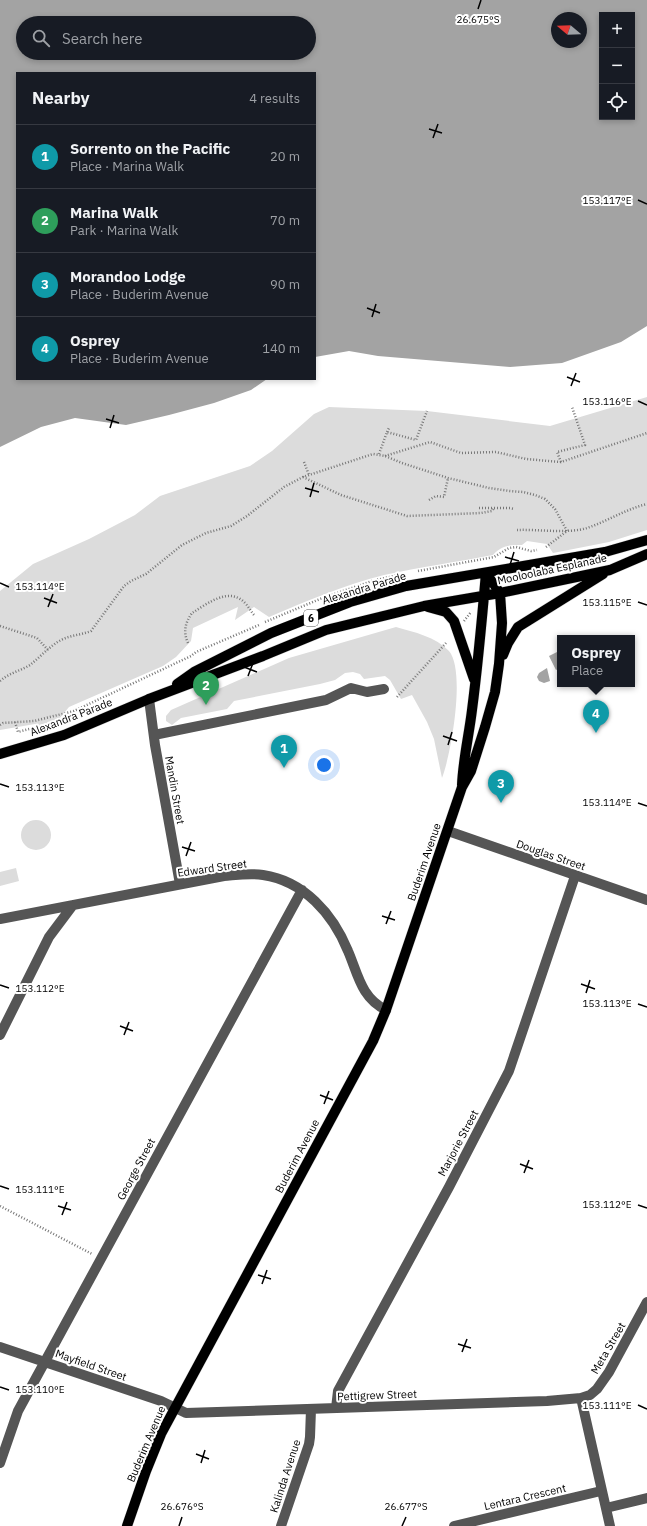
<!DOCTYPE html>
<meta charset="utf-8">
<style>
body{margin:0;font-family:"IBM Plex Sans",sans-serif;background:#20242c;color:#f1f3f6}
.controls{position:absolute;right:12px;top:12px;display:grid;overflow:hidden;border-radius:0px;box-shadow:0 2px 6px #0003}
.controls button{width:36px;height:36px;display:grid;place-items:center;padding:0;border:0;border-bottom:1px solid #363941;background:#171b24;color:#f1f3f6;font:20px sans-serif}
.compass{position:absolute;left:551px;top:12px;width:36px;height:36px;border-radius:50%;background:#171b24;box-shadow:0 2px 6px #0003;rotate:289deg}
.you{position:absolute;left:324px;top:765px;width:14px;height:14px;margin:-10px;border:3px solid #fff;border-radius:50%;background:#1a73e8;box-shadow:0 0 0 6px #1a73e833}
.badge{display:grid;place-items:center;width:26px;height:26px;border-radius:50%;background:#7c3aed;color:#fff;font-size:13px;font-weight:700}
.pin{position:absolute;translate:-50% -33px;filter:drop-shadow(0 1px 2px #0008)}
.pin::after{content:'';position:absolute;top:21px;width:14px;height:12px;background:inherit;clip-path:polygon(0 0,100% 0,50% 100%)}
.popup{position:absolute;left:557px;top:635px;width:78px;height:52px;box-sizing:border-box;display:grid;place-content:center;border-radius:0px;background:#171b24;filter:drop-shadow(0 1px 3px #0005);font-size:13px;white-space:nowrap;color:#9ea1a6}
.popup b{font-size:15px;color:#f1f3f6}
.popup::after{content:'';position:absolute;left:50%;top:100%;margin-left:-8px;border:8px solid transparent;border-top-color:#171b24}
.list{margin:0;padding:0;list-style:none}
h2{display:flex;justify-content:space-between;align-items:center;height:52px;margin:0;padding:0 16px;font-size:17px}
h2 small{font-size:13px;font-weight:400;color:#9ea1a6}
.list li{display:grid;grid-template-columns:26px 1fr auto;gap:12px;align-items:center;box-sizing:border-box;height:64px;padding:0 16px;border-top:1px solid #363941}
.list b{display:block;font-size:15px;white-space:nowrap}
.list p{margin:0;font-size:13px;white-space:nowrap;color:#9ea1a6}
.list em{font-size:13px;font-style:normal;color:#9ea1a6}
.icon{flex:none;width:22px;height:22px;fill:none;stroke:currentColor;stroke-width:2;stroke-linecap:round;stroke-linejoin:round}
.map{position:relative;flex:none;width:647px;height:1526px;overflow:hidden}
.search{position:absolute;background:#171b24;box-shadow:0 2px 6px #0003;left:16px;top:16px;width:300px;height:44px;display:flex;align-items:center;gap:10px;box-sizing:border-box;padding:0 14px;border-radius:22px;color:#9ea1a6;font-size:15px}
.panel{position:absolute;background:#171b24;box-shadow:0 2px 6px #0003;left:16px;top:72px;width:300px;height:308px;border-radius:0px}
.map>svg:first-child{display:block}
.green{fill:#dcdcdc}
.water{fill:#a3a3a3;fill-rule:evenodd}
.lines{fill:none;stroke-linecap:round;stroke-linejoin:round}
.major-casing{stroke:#dbdbdb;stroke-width:11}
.path{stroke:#777;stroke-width:2.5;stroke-dasharray:1 2;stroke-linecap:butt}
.minor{stroke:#555;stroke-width:10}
.major{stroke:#000;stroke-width:10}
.ticks{fill:none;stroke:#000;stroke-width:1.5}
.labels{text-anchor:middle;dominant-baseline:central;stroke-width:4;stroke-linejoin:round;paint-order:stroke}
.shield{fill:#fff;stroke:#4c4c4c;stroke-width:1}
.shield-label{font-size:10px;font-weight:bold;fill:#000}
.street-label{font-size:11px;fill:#000;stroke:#fff}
.ticks-label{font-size:10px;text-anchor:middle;fill:#000;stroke:#fff;stroke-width:4;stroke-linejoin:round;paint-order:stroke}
</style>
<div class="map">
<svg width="647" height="1526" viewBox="0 0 647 1526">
<rect width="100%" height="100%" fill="#fff"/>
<path class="green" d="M 647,397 L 647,530 L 609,542 L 553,553 L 547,544 L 527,541 L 522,545 C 510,545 502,545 493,555 C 457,562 420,567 384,575 C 344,585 307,601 269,617 L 254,607 L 235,620 L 238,607 L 193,628 L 191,641 L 176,657 L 163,666 L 69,707 L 54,725 L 41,729 L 35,724 L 0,730 L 0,591 L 33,564 L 89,539 L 135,515 L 160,496 L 250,466 L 272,451 L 314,414 L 329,407 L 427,411 L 550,426 Z
M 396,627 C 414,632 436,637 449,651 C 466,671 451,755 442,778 L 434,739 L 427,722 L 412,695 L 401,699 L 390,680 L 385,676 L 364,679 L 360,674 L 353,672 L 345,673 L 335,680 L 320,684 L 234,701 L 227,709 L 181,718 L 172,725 L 166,721 L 166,716 L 171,710 L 289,658 Z
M21 835a15 15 0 1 1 30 0a15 15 0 1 1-30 0Z
M 16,868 L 19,881 L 0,886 L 0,872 Z"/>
<path class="water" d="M 0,0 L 647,0 L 647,326 L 621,342 L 562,363 L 510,367 L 378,356 L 349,351 L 315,357 L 315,73 L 17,73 L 17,379 L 267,379 L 251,390 L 214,403 L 169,415 L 126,425 L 75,418 L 41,427 L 0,447 ZM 602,15 L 632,15 L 632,117 L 602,117 ZM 557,18 L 581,18 L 581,42 L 557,42 ZM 23,23 L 309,23 L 309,53 L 23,53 Z
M 557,652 L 560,652 L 560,668 L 556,670 L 549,656 Z
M 547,668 L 550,681 L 544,683 L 539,681 L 537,677 L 539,673 Z"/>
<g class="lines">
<g class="major-casing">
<path id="major" d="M 428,607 L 446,612 L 454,621 L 474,679
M 503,655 L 508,643 L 518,627 L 603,574
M 177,684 L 194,672 L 271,633 L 350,602 L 406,586 L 605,552 L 647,540
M 0,754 L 64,735 L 149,699 L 263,656 L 326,630 L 424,606 L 500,593 L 610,570 L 647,554
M 462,785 C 463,760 469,735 472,710 C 478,664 482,619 486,573
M 127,1526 L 146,1471 L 161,1434 L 373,1041 L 386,1010 L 462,787 L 471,771 L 485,727 L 495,692 L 499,664 L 502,623 L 500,593 L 486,573"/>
</g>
<path class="path" d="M 387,432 L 389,428
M 379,454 L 387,432 L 416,440 L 427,411
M 385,456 L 430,442 L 461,453 L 496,452 L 526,459 L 561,462 L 647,433
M 304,462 L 309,475
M 561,462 L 557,452 L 585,445 L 572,407
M 303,477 L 341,495 L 407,516 L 481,513 L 492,511 L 494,508
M 429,500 L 436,496 L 444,497 L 448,478
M 479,508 L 510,508 L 514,509
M 517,530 C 538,529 568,534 587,528 C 608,521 626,509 647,504
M 546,547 L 567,531
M 418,571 L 494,557 L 509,548 L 516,547 L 531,551 L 537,550
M 464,621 L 471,612
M 265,622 L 320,599 L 372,581 L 398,575
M 0,626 L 37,638 L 48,650
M 188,643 C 183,632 185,623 192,613 C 207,604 229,586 245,603 C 249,607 251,612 255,616
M 0,681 C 9,673 20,671 30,665 C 40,657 50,646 61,640 C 71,635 81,635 91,631 L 124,586 L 131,581 L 146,574 L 182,545 L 206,533 L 231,526 L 247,516 L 284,487 L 303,477 L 373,454 L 385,456 L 402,463 L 448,478 L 489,488 L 510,491 L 523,492 L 535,495 L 545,499 L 555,509 L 567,531
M 397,697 L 446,643
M 15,722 L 18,732 L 33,728
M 0,725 L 3,723 L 34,721 L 74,711 L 191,656 L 196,652 L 259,625
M 0,1206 L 92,1254"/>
<path class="minor" d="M 149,699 L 155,745 L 180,884
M 154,735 L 326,700 L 351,688 L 367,692 L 384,689
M 448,831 L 647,900
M 0,919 L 224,876 C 237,875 250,873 263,875 C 304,881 333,914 348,951 C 358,974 361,998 386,1010
M 0,1035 L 49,937 L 73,905
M 0,1347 L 161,1401 L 186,1413 L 547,1401 L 581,1398 L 590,1395 L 597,1389 L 609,1372 L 647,1302
M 581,1398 L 610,1526
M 336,1408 L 338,1391 L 449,1187 L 509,1071 L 575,876
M 0,1463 L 18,1411 L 302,890
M 606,1508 L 647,1498
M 281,1526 L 309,1444 L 310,1437 L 311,1409
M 454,1526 L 601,1491"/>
<use href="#major" class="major"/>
</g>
<path class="ticks" d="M 478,9 L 481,0M 429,129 L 442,133M 433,138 L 438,124M 638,200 L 647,204M 367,308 L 380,313M 372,317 L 376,304M 567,377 L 580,382M 571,386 L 576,373M 638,401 L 647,405M 106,419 L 119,423M 110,428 L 114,415M 305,488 L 319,492M 310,497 L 314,483M 505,557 L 519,561M 510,565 L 514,552M 0,583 L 9,587M 44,598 L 57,603M 638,602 L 647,605M 48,607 L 53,594M 244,667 L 257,672M 248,676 L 253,663M 443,736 L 457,741M 448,745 L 452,732M 0,784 L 9,787M 638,803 L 647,806M 182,847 L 195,851M 186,856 L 191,842M 382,916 L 395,920M 386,924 L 391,911M 581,984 L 595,989M 0,985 L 9,988M 586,993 L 590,980M 638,1004 L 647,1007M 120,1026 L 133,1031M 124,1035 L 129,1022M 320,1095 L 333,1100M 324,1104 L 329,1091M 520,1164 L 533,1169M 524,1173 L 529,1160M 0,1186 L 9,1189M 638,1205 L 647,1208M 58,1206 L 71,1210M 62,1215 L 67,1202M 258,1275 L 271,1279M 262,1284 L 267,1270M 458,1344 L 471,1348M 462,1352 L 467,1339M 0,1387 L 9,1390M 638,1405 L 647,1409M 196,1454 L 209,1459M 201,1463 L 205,1450M 179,1526 L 182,1517M 402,1526 L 406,1517"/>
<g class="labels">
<rect class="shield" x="304" y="610" width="14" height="16" rx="3"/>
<g class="shield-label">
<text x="311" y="618">6</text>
</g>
<g class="street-label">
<text transform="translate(552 569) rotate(-12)">Mooloolaba Esplanade</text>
<text transform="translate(364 588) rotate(-17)">Alexandra Parade</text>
<text transform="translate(71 717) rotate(-21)">Alexandra Parade</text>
<text transform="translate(175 790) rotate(80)">Mandin Street</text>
<text transform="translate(551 855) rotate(19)">Douglas Street</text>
<text transform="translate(424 862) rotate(-71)">Buderim Avenue</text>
<text transform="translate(212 868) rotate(-8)">Edward Street</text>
<text transform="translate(458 1143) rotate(-62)">Marjorie Street</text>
<text transform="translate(297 1156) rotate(-62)">Buderim Avenue</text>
<text transform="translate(136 1169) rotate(-62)">George Street</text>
<text transform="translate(608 1348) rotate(-60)">Meta Street</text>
<text transform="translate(91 1365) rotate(19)">Mayfield Street</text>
<text transform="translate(377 1395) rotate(-2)">Pettigrew Street</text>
<text transform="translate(146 1444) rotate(-67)">Buderim Avenue</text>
<text transform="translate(285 1476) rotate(-72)">Kalinda Avenue</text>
<text transform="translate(525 1497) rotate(-13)">Lentara Crescent</text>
</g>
</g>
<g class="ticks-label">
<text x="478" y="23">26.675°S</text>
<text x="607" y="204">153.117°E</text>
<text x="607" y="405">153.116°E</text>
<text x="40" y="590">153.114°E</text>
<text x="607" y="606">153.115°E</text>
<text x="40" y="791">153.113°E</text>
<text x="607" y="806">153.114°E</text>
<text x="40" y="992">153.112°E</text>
<text x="607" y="1007">153.113°E</text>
<text x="40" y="1193">153.111°E</text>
<text x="607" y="1208">153.112°E</text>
<text x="40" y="1393">153.110°E</text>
<text x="607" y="1409">153.111°E</text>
<text x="182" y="1510">26.676°S</text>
<text x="406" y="1510">26.677°S</text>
</g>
</svg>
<div class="controls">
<button>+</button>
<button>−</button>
<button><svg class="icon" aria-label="locate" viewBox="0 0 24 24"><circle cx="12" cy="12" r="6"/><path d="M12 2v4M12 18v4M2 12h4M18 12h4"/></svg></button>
</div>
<svg class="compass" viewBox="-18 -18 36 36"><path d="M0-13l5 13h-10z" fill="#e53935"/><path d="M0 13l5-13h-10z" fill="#9ea1a6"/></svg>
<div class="you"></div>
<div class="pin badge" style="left:284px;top:768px;background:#0f9aa8">1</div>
<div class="pin badge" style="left:206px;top:705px;background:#2e9e5b">2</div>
<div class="pin badge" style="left:501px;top:803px;background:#0f9aa8">3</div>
<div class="pin badge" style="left:596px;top:733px;background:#0f9aa8">4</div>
<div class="popup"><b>Osprey</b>Place</div>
<div class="search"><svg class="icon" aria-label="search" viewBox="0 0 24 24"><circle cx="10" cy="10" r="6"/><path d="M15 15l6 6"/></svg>Search here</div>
<section class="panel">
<h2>Nearby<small>4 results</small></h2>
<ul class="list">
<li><span class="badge" style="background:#0f9aa8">1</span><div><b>Sorrento on the Pacific</b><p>Place · Marina Walk</p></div><em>20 m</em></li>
<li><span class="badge" style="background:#2e9e5b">2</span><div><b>Marina Walk</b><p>Park · Marina Walk</p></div><em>70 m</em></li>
<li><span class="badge" style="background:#0f9aa8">3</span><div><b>Morandoo Lodge</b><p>Place · Buderim Avenue</p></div><em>90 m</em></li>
<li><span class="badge" style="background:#0f9aa8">4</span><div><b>Osprey</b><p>Place · Buderim Avenue</p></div><em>140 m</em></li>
</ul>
</section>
</div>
